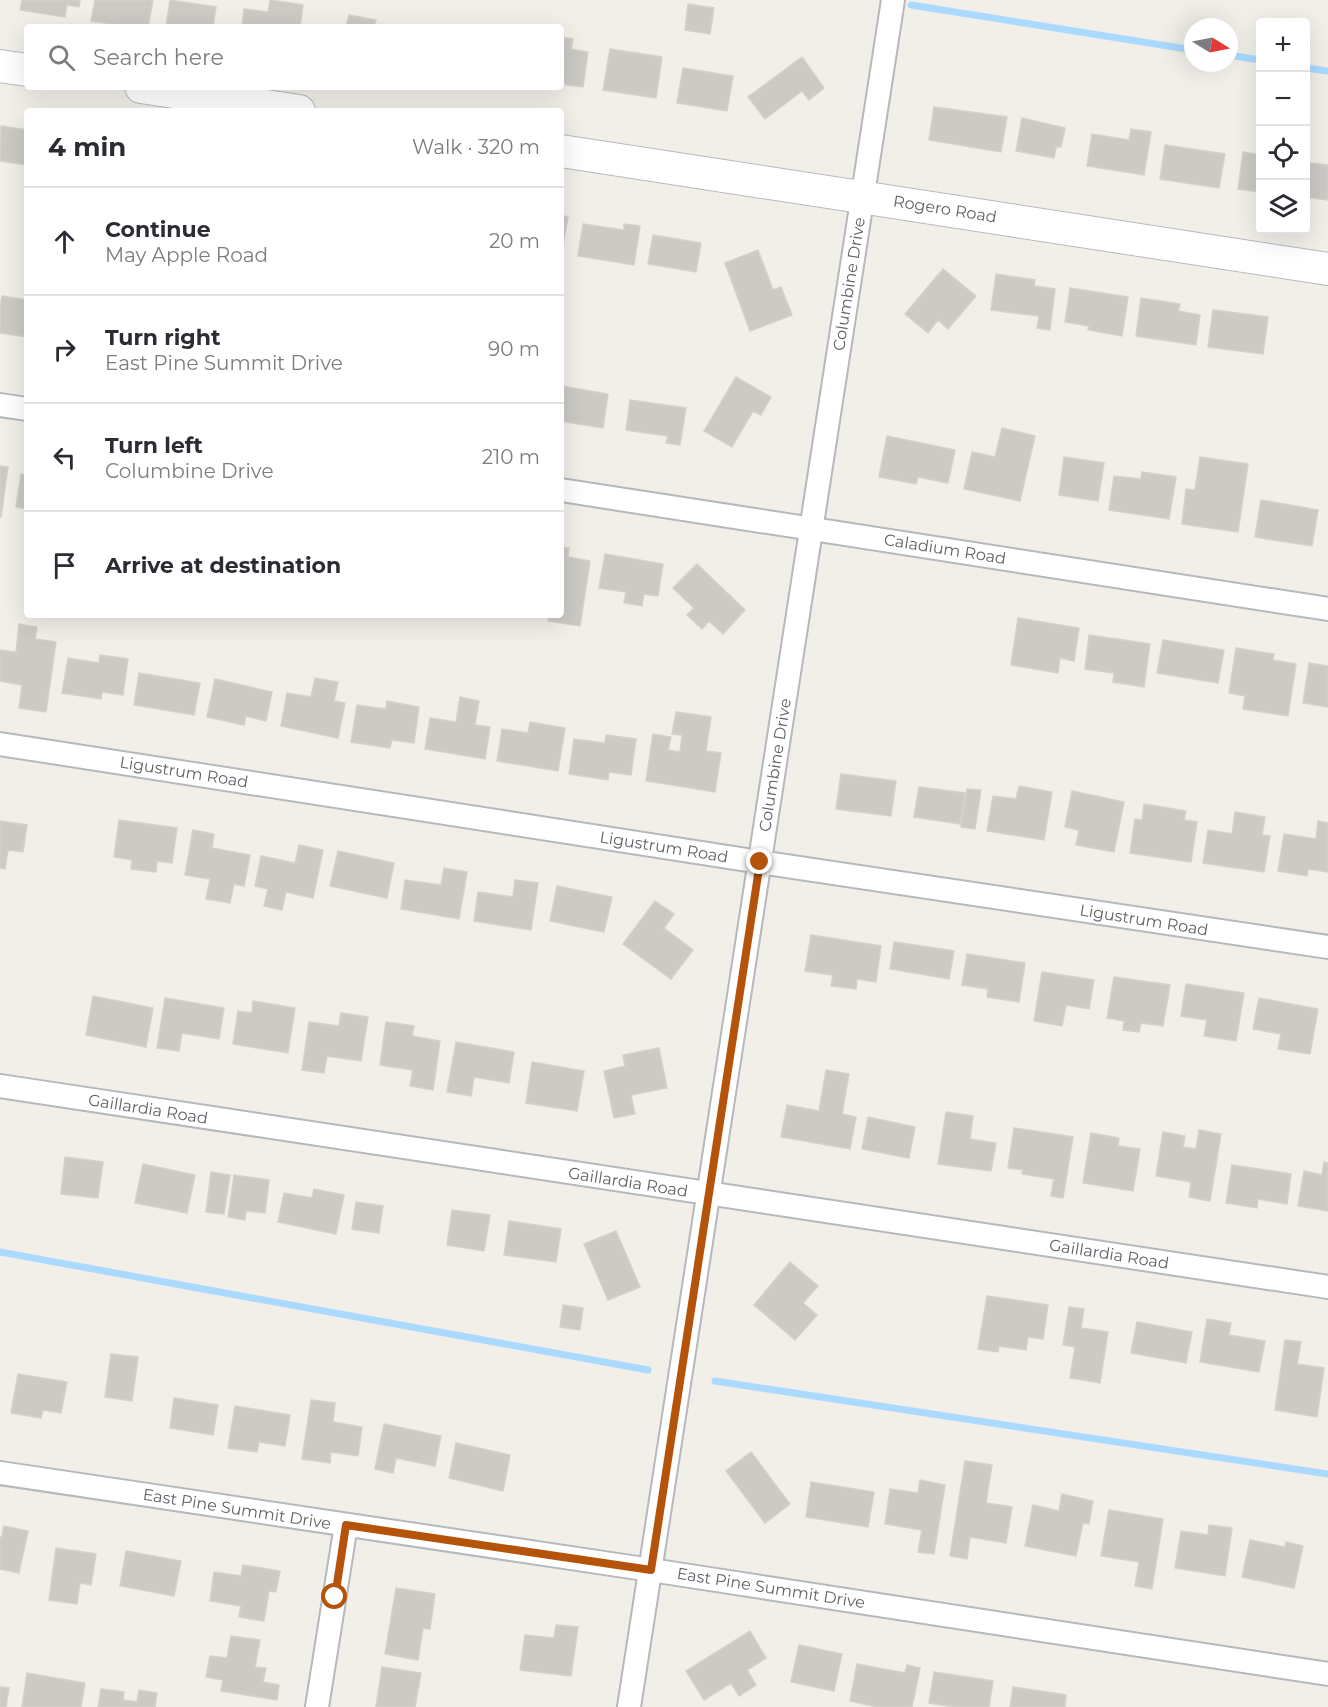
<!DOCTYPE html>
<meta charset="utf-8">
<style>
body{margin:0;font-family:Montserrat,sans-serif;background:#f2f2f3;color:#2b2b33}
.controls{position:absolute;right:18px;top:18px;display:grid;overflow:hidden;border-radius:6px;box-shadow:0 6px 24px #0002}
.controls button{width:54px;height:54px;display:grid;place-items:center;padding:0;border:0;border-bottom:2px solid #e1e1e2;background:#fff;color:#2b2b33;font:30px sans-serif}
.compass{position:absolute;left:1184px;top:18px;width:54px;height:54px;border-radius:50%;background:#fff;box-shadow:0 6px 24px #0002;rotate:100deg}
.stop{position:absolute;width:18px;height:18px;margin:-14px;border:4px solid #b45309;border-radius:50%;background:#fff}
.stop.end{background:#b45309;border-color:#fff;box-shadow:0 2px 6px #0008}
.list{margin:0;padding:0;list-style:none}
h2{display:flex;justify-content:space-between;align-items:center;height:78px;margin:0;padding:0 24px;font-size:26px}
h2 small{font-size:20px;font-weight:400;color:#7c7c81}
.list li{display:grid;grid-template-columns:39px 1fr auto;gap:18px;align-items:center;box-sizing:border-box;height:108px;padding:0 24px;border-top:2px solid #e1e1e2}
.list b{display:block;font-size:22px;white-space:nowrap}
.list p{margin:0;font-size:20px;white-space:nowrap;color:#7c7c81}
.list em{font-size:20px;font-style:normal;color:#7c7c81}
.icon{flex:none;width:33px;height:33px;fill:none;stroke:currentColor;stroke-width:2;stroke-linecap:round;stroke-linejoin:round}
.map{position:relative;flex:none;width:1328px;height:1707px;overflow:hidden}
.search{position:absolute;background:#fff;box-shadow:0 6px 24px #0002;left:24px;top:24px;width:540px;height:66px;display:flex;align-items:center;gap:15px;box-sizing:border-box;padding:0 21px;border-radius:6px;color:#7c7c81;font-size:22px}
.panel{position:absolute;background:#fff;box-shadow:0 6px 24px #0002;left:24px;top:108px;width:540px;height:510px;border-radius:6px}
.map>svg:first-child{display:block}
.lines{fill:none;stroke-linecap:round;stroke-linejoin:round}
.stream{stroke:#aadaff;stroke-width:7}
.building{fill:#cccac5;stroke:#d6d1c6;stroke-width:1.5}
.street-casing{stroke:#b5b8bc;stroke-width:26}
.secondary-casing{stroke:#b6babf;stroke-width:34}
.street{stroke:#fff;stroke-width:22}
.secondary{stroke:#fff;stroke-width:32}
.route{stroke:#b45309;stroke-width:8}
.labels{text-anchor:middle;dominant-baseline:central;stroke-width:4.5;stroke-linejoin:round;paint-order:stroke}
.street-label{font-size:16px;fill:#5f6368;stroke:#fff}
</style>
<div class="map">
<svg width="1328" height="1707" viewBox="0 0 1328 1707">
<rect width="100%" height="100%" fill="#f1efe8"/>
<g class="lines">
<path class="stream" d="M 911,5 L 1193,50
M 1229,55 L 1260,60
M 1306,68 L 1328,71
M 0,1252 L 648,1370
M 715,1381 L 1328,1474"/>
</g>
<path class="building" d="M 22,0 L 80,0 L 79,7 L 67,5 L 65,17 L 20,10 Z
M 95,0 L 153,0 L 148,27 L 134,27 L 91,21 Z
M 170,0 L 216,7 L 213,27 L 166,27 Z
M 270,0 L 303,5 L 300,27 L 242,27 L 244,9 L 268,12 Z
M 688,4 L 714,8 L 710,34 L 685,30 Z
M 349,15 L 376,20 L 374,27 L 346,27 Z
M 561,37 L 573,39 L 571,49 L 588,52 L 583,87 L 561,84 Z
M 610,49 L 662,57 L 656,98 L 603,90 Z
M 802,57 L 824,88 L 809,100 L 802,91 L 765,119 L 748,97 Z
M 683,68 L 733,76 L 727,111 L 677,103 Z
M 934,107 L 1007,117 L 1001,152 L 929,140 Z
M 1022,118 L 1065,128 L 1061,147 L 1056,147 L 1054,158 L 1016,151 Z
M 1,126 L 27,130 L 27,165 L 0,161 Z
M 1131,129 L 1151,132 L 1144,175 L 1087,166 L 1092,134 L 1129,140 Z
M 1165,145 L 1225,154 L 1219,188 L 1160,179 Z
M 1243,152 L 1260,155 L 1260,192 L 1238,189 Z
M 1310,163 L 1328,165 L 1328,200 L 1306,197 Z
M 561,215 L 568,217 L 562,251 L 561,251 Z
M 583,224 L 624,230 L 624,224 L 640,226 L 634,265 L 578,256 Z
M 653,235 L 701,243 L 696,272 L 648,264 Z
M 758,250 L 773,290 L 781,287 L 792,315 L 750,331 L 725,263 Z
M 943,269 L 976,296 L 948,329 L 938,320 L 928,333 L 905,314 Z
M 996,274 L 1035,280 L 1034,286 L 1055,289 L 1050,330 L 1037,328 L 1039,316 L 991,310 Z
M 1070,288 L 1128,297 L 1122,336 L 1088,330 L 1089,326 L 1065,322 Z
M 2,296 L 27,300 L 27,337 L 0,333 L 0,307 Z
M 1141,298 L 1180,304 L 1178,311 L 1200,315 L 1196,345 L 1136,336 Z
M 1213,310 L 1268,317 L 1263,354 L 1208,347 Z
M 736,377 L 771,397 L 761,415 L 753,411 L 732,447 L 704,431 Z
M 561,386 L 608,394 L 603,428 L 561,421 Z
M 630,400 L 686,408 L 680,445 L 666,443 L 668,436 L 626,430 Z
M 1002,428 L 1035,436 L 1020,501 L 964,489 L 972,452 L 995,457 Z
M 887,436 L 955,450 L 948,483 L 918,477 L 916,484 L 879,477 Z
M 1064,457 L 1104,463 L 1098,501 L 1059,495 Z
M 1200,457 L 1248,464 L 1238,532 L 1182,524 L 1186,489 L 1195,490 Z
M 0,466 L 8,467 L 1,517 L 0,517 Z
M 1142,472 L 1176,477 L 1169,519 L 1109,510 L 1114,476 L 1141,479 Z
M 21,474 L 27,475 L 27,509 L 16,507 Z
M 1261,500 L 1318,510 L 1312,546 L 1255,537 Z
M 561,547 L 569,548 L 568,557 L 590,561 L 580,626 L 548,621 L 549,615 L 561,615 Z
M 605,554 L 663,564 L 658,596 L 644,594 L 642,606 L 624,603 L 626,592 L 599,588 Z
M 697,564 L 745,610 L 723,634 L 709,621 L 702,629 L 687,615 L 694,608 L 673,588 Z
M 1018,618 L 1079,628 L 1074,661 L 1060,658 L 1058,673 L 1011,665 Z
M 19,624 L 37,627 L 35,639 L 56,642 L 46,712 L 19,708 L 22,685 L 0,681 L 0,650 L 16,652 Z
M 1089,635 L 1150,644 L 1144,687 L 1113,682 L 1114,673 L 1085,669 Z
M 1163,640 L 1224,650 L 1218,683 L 1157,673 Z
M 1236,648 L 1274,654 L 1273,660 L 1296,664 L 1288,716 L 1243,709 L 1245,696 L 1229,693 Z
M 100,655 L 128,659 L 123,695 L 102,692 L 101,699 L 62,693 L 68,658 L 99,663 Z
M 1309,663 L 1328,666 L 1328,707 L 1303,703 Z
M 139,673 L 200,683 L 194,715 L 134,705 Z
M 315,678 L 338,682 L 334,701 L 345,703 L 338,738 L 281,726 L 287,693 L 311,697 Z
M 215,679 L 272,692 L 266,721 L 246,716 L 244,725 L 207,717 Z
M 460,697 L 479,701 L 475,725 L 490,727 L 485,759 L 425,749 L 430,718 L 456,722 Z
M 387,701 L 419,707 L 414,743 L 392,740 L 390,748 L 351,742 L 357,705 L 386,709 Z
M 676,712 L 711,717 L 706,751 L 721,753 L 715,792 L 646,781 L 653,734 L 671,737 L 668,750 L 680,752 L 682,735 L 672,734 Z
M 530,722 L 565,728 L 558,771 L 497,761 L 502,729 L 528,733 Z
M 606,735 L 636,739 L 631,775 L 609,772 L 608,780 L 569,774 L 574,739 L 605,743 Z
M 841,774 L 896,781 L 891,816 L 836,809 Z
M 1019,786 L 1052,792 L 1044,840 L 987,831 L 993,796 L 1016,799 Z
M 919,787 L 965,793 L 960,824 L 914,817 Z
M 967,789 L 981,790 L 975,829 L 961,827 Z
M 1072,791 L 1124,802 L 1114,852 L 1076,845 L 1079,830 L 1065,827 Z
M 1144,804 L 1186,811 L 1184,820 L 1197,822 L 1191,862 L 1130,853 L 1135,819 L 1142,820 Z
M 1235,812 L 1265,817 L 1262,835 L 1270,836 L 1264,872 L 1203,863 L 1208,830 L 1232,834 Z
M 119,820 L 177,828 L 172,863 L 157,861 L 156,872 L 131,869 L 132,860 L 114,857 Z
M 0,821 L 27,825 L 23,852 L 8,850 L 5,869 L 0,868 Z
M 1318,821 L 1328,823 L 1328,872 L 1308,869 L 1307,876 L 1278,871 L 1284,834 L 1316,839 Z
M 193,830 L 214,834 L 212,848 L 250,855 L 244,886 L 234,884 L 230,903 L 206,899 L 210,879 L 185,875 Z
M 299,845 L 323,850 L 313,898 L 286,892 L 282,910 L 264,906 L 268,889 L 255,886 L 261,856 L 295,863 Z
M 338,851 L 394,863 L 387,898 L 330,886 Z
M 444,868 L 467,872 L 459,919 L 401,909 L 405,880 L 441,885 Z
M 515,880 L 538,883 L 531,930 L 474,921 L 478,892 L 513,897 Z
M 557,886 L 612,897 L 604,932 L 550,921 Z
M 655,901 L 674,914 L 664,928 L 693,950 L 671,979 L 623,944 Z
M 811,935 L 881,946 L 876,982 L 857,979 L 856,989 L 831,986 L 833,975 L 805,971 Z
M 894,942 L 954,951 L 949,979 L 890,969 Z
M 967,954 L 1025,963 L 1019,1002 L 987,997 L 988,989 L 962,985 Z
M 1042,972 L 1094,980 L 1089,1009 L 1066,1005 L 1062,1026 L 1034,1021 Z
M 1114,977 L 1170,985 L 1163,1026 L 1141,1023 L 1139,1032 L 1123,1030 L 1124,1021 L 1107,1018 Z
M 1186,984 L 1244,993 L 1236,1041 L 1204,1036 L 1207,1020 L 1181,1016 Z
M 93,996 L 153,1008 L 146,1047 L 86,1035 Z
M 165,998 L 224,1008 L 219,1039 L 182,1033 L 179,1051 L 157,1048 Z
M 1259,998 L 1318,1009 L 1310,1054 L 1278,1049 L 1281,1034 L 1253,1029 Z
M 253,1001 L 295,1008 L 288,1053 L 233,1044 L 238,1011 L 252,1013 Z
M 341,1013 L 368,1017 L 361,1061 L 327,1056 L 324,1073 L 302,1070 L 309,1022 L 339,1026 Z
M 386,1022 L 414,1026 L 412,1036 L 440,1041 L 433,1090 L 410,1086 L 413,1070 L 380,1065 Z
M 456,1042 L 514,1052 L 509,1083 L 474,1077 L 471,1096 L 447,1092 Z
M 659,1048 L 667,1088 L 631,1095 L 635,1114 L 614,1118 L 604,1071 L 625,1066 L 623,1055 Z
M 532,1062 L 584,1071 L 577,1111 L 526,1103 Z
M 826,1070 L 849,1074 L 842,1114 L 856,1117 L 850,1149 L 781,1137 L 787,1105 L 819,1111 Z
M 946,1112 L 973,1116 L 970,1139 L 996,1143 L 991,1171 L 938,1164 Z
M 868,1117 L 915,1127 L 909,1158 L 862,1149 Z
M 1014,1128 L 1073,1137 L 1063,1198 L 1051,1196 L 1054,1179 L 1022,1174 L 1023,1170 L 1008,1168 Z
M 1199,1130 L 1221,1134 L 1210,1201 L 1189,1197 L 1191,1182 L 1156,1176 L 1163,1132 L 1185,1136 L 1183,1147 L 1196,1149 Z
M 1091,1133 L 1119,1138 L 1118,1146 L 1140,1149 L 1133,1191 L 1083,1183 Z
M 65,1157 L 103,1162 L 98,1198 L 61,1194 Z
M 1324,1162 L 1328,1163 L 1328,1211 L 1298,1206 L 1304,1171 L 1322,1175 Z
M 143,1164 L 195,1175 L 187,1213 L 135,1203 Z
M 1232,1165 L 1291,1174 L 1287,1204 L 1258,1199 L 1257,1208 L 1226,1203 Z
M 211,1172 L 230,1175 L 224,1214 L 206,1212 Z
M 234,1175 L 269,1180 L 265,1213 L 246,1211 L 245,1220 L 228,1217 Z
M 314,1189 L 344,1195 L 336,1234 L 278,1222 L 284,1193 L 312,1198 Z
M 356,1202 L 383,1206 L 379,1233 L 352,1229 Z
M 452,1210 L 490,1215 L 484,1251 L 447,1245 Z
M 509,1221 L 561,1229 L 556,1262 L 504,1255 Z
M 616,1231 L 640,1287 L 608,1300 L 584,1244 Z
M 790,1262 L 818,1286 L 803,1303 L 817,1315 L 795,1340 L 754,1305 Z
M 987,1296 L 1048,1305 L 1043,1339 L 1028,1337 L 1026,1350 L 999,1346 L 998,1352 L 978,1349 Z
M 563,1305 L 583,1308 L 580,1330 L 560,1327 Z
M 1069,1307 L 1084,1309 L 1081,1328 L 1108,1332 L 1100,1383 L 1070,1378 L 1075,1347 L 1063,1345 Z
M 1207,1319 L 1231,1323 L 1229,1335 L 1265,1341 L 1259,1372 L 1200,1362 Z
M 1137,1322 L 1192,1332 L 1186,1363 L 1131,1353 Z
M 1285,1340 L 1301,1342 L 1297,1364 L 1324,1368 L 1317,1417 L 1275,1410 Z
M 111,1354 L 138,1357 L 132,1401 L 105,1397 Z
M 18,1374 L 67,1382 L 61,1413 L 43,1410 L 41,1418 L 11,1413 Z
M 174,1398 L 218,1405 L 213,1435 L 170,1428 Z
M 311,1400 L 335,1403 L 333,1422 L 362,1427 L 358,1456 L 331,1452 L 330,1463 L 302,1459 Z
M 235,1406 L 290,1415 L 285,1446 L 259,1442 L 257,1452 L 228,1448 Z
M 384,1424 L 441,1436 L 435,1466 L 396,1458 L 393,1473 L 375,1469 Z
M 456,1443 L 510,1455 L 503,1491 L 449,1478 Z
M 751,1452 L 790,1504 L 765,1523 L 726,1471 Z
M 965,1461 L 992,1465 L 986,1503 L 1012,1507 L 1006,1543 L 970,1537 L 967,1559 L 950,1556 Z
M 920,1480 L 945,1485 L 934,1554 L 918,1552 L 922,1530 L 885,1524 L 890,1489 L 918,1493 Z
M 811,1482 L 874,1492 L 868,1527 L 806,1517 Z
M 1062,1494 L 1093,1501 L 1089,1524 L 1083,1523 L 1076,1556 L 1025,1546 L 1033,1505 L 1059,1511 Z
M 1109,1510 L 1163,1519 L 1152,1589 L 1135,1586 L 1139,1562 L 1101,1556 Z
M 1209,1525 L 1232,1528 L 1225,1576 L 1175,1568 L 1181,1531 L 1208,1535 Z
M 4,1526 L 28,1531 L 19,1573 L 0,1569 L 0,1537 L 2,1537 Z
M 1250,1540 L 1285,1547 L 1286,1542 L 1303,1546 L 1294,1588 L 1242,1577 Z
M 56,1548 L 96,1554 L 91,1585 L 80,1583 L 77,1604 L 49,1600 Z
M 126,1551 L 181,1561 L 174,1596 L 120,1586 Z
M 243,1565 L 280,1571 L 276,1592 L 269,1591 L 264,1621 L 239,1617 L 241,1606 L 210,1601 L 214,1572 L 241,1576 Z
M 396,1588 L 435,1594 L 430,1629 L 423,1628 L 418,1660 L 385,1654 Z
M 556,1625 L 578,1627 L 571,1676 L 520,1670 L 525,1635 L 554,1638 Z
M 750,1631 L 766,1658 L 747,1670 L 756,1685 L 739,1696 L 731,1683 L 704,1700 L 686,1671 Z
M 231,1636 L 260,1640 L 255,1667 L 266,1668 L 263,1682 L 279,1685 L 277,1700 L 221,1691 L 223,1680 L 206,1677 L 210,1656 L 227,1658 Z
M 799,1645 L 842,1654 L 834,1691 L 791,1682 Z
M 857,1664 L 905,1673 L 907,1665 L 920,1668 L 912,1707 L 877,1707 L 850,1701 Z
M 382,1667 L 421,1673 L 415,1707 L 376,1707 Z
M 934,1672 L 993,1681 L 989,1707 L 955,1707 L 929,1703 Z
M 27,1673 L 85,1683 L 81,1707 L 22,1707 Z
M 0,1687 L 9,1688 L 6,1707 L 0,1707 Z
M 1013,1687 L 1066,1695 L 1065,1707 L 1010,1707 Z
M 101,1689 L 124,1692 L 123,1700 L 137,1702 L 139,1690 L 157,1693 L 155,1707 L 98,1707 Z"/>
<g class="lines">
<g class="street-casing">
<path id="street" d="M 0,405 L 27,409
M 561,490 L 1328,609
M 0,744 L 760,862 L 1328,947
M 0,1086 L 1328,1287
M 0,1473 L 651,1570 L 1328,1674
M 317,1707 L 346,1525
M 629,1707 L 893,0"/>
</g>
<g class="secondary-casing">
<path id="secondary" d="M 0,66 L 27,70
M 141,87 L 299,111
M 561,151 L 1328,269"/>
</g>
<use href="#street" class="street"/>
<use href="#secondary" class="secondary"/>
</g>
<g class="lines">
<path class="route" d="M 335,1597 L 346,1525 L 651,1570 L 760,862"/>
</g>
<g class="labels">
<g class="street-label">
<text transform="translate(945 209) rotate(9)">Rogero Road</text>
<text transform="translate(849 284) rotate(-81)">Columbine Drive</text>
<text transform="translate(945 549) rotate(9)">Caladium Road</text>
<text transform="translate(775 765) rotate(-81)">Columbine Drive</text>
<text transform="translate(184 772) rotate(9)">Ligustrum Road</text>
<text transform="translate(664 847) rotate(9)">Ligustrum Road</text>
<text transform="translate(1144 920) rotate(9)">Ligustrum Road</text>
<text transform="translate(148 1109) rotate(9)">Gaillardia Road</text>
<text transform="translate(628 1182) rotate(9)">Gaillardia Road</text>
<text transform="translate(1109 1254) rotate(9)">Gaillardia Road</text>
<text transform="translate(237 1509) rotate(9)">East Pine Summit Drive</text>
<text transform="translate(771 1588) rotate(9)">East Pine Summit Drive</text>
</g>
</g>
</svg>
<div class="controls">
<button>+</button>
<button>−</button>
<button><svg class="icon" aria-label="locate" viewBox="0 0 24 24"><circle cx="12" cy="12" r="6"/><path d="M12 2v4M12 18v4M2 12h4M18 12h4"/></svg></button>
<button><svg class="icon" aria-label="layers" viewBox="0 0 24 24"><path d="M12 4l9 5-9 5-9-5zM3 14l9 5 9-5"/></svg></button>
</div>
<svg class="compass" viewBox="-18 -18 36 36"><path d="M0-13l5 13h-10z" fill="#e53935"/><path d="M0 13l5-13h-10z" fill="#7c7c81"/></svg>
<div class="stop" style="left:335px;top:1597px"></div>
<div class="stop end" style="left:760px;top:862px"></div>
<div class="search"><svg class="icon" aria-label="search" viewBox="0 0 24 24"><circle cx="10" cy="10" r="6"/><path d="M15 15l6 6"/></svg>Search here</div>
<section class="panel">
<h2>4 min<small>Walk · 320 m</small></h2>
<ul class="list">
<li><svg class="icon" aria-label="ahead" viewBox="0 0 24 24"><path d="M12 20V5M6 11l6-6 6 6"/></svg><div><b>Continue</b><p>May Apple Road</p></div><em>20 m</em></li>
<li><svg class="icon" aria-label="right" viewBox="0 0 24 24"><path d="M7 20v-9h11M14 6l5 5-5 5"/></svg><div><b>Turn right</b><p>East Pine Summit Drive</p></div><em>90 m</em></li>
<li><svg class="icon" aria-label="left" viewBox="0 0 24 24"><path d="M17 20v-9H6M10 6l-5 5 5 5"/></svg><div><b>Turn left</b><p>Columbine Drive</p></div><em>210 m</em></li>
<li><svg class="icon" aria-label="arrive" viewBox="0 0 24 24"><path d="M6 21V4h12l-3 4 3 4H6"/></svg><div><b>Arrive at destination</b></div></li>
</ul>
</section>
</div>
